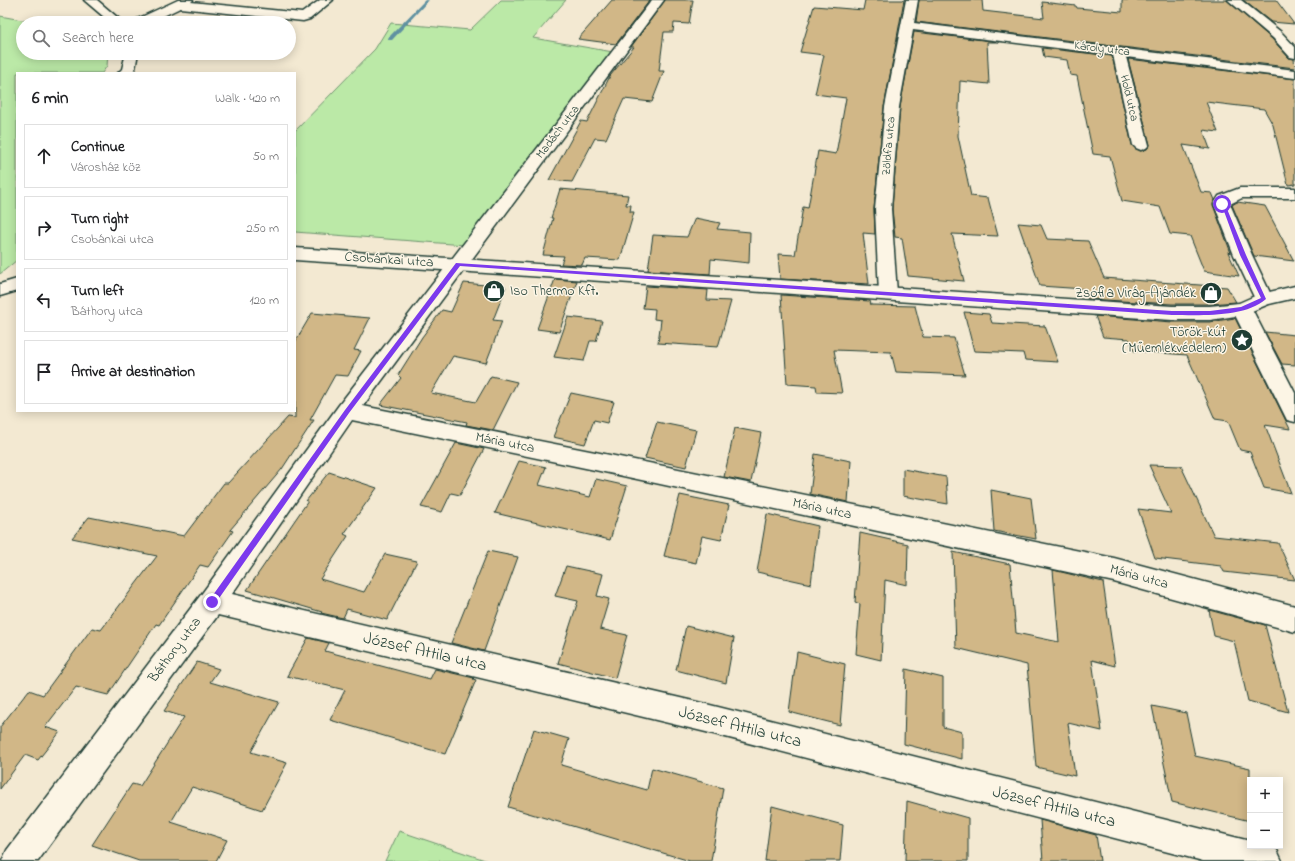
<!DOCTYPE html>
<meta charset="utf-8">
<style>
body{margin:0;font-family:"Indie Flower",sans-serif;background:#f6f6f6;color:#202124}
.controls{position:absolute;right:12px;bottom:12px;display:grid;overflow:hidden;border-radius:0px;box-shadow:0 2px 10px #0003}
.controls button{width:36px;height:36px;display:grid;place-items:center;padding:0;border:0;border-bottom:1px solid #e0e0e0;background:#fff;color:#202124;font:20px sans-serif}
.stop{position:absolute;width:12px;height:12px;margin:-9px;border:3px solid #7c3aed;border-radius:50%;background:#fff}
.stop.end{background:#7c3aed;border-color:#fff;box-shadow:0 1px 4px #0008}
.list{margin:0;padding:0;list-style:none}
h2{display:flex;justify-content:space-between;align-items:center;height:52px;margin:0;padding:0 16px;font-size:17px}
h2 small{font-size:13px;font-weight:400;color:#757577}
.list li{display:grid;grid-template-columns:26px 1fr auto;gap:12px;align-items:center;box-sizing:border-box;height:64px;margin:0 8px 8px;padding:0 8px;border:1px solid #e0e0e0;border-radius:0px}
.list b{display:block;font-size:15px;white-space:nowrap}
.list p{margin:0;font-size:13px;white-space:nowrap;color:#757577}
.list em{font-size:13px;font-style:normal;color:#757577}
.icon{flex:none;width:22px;height:22px;fill:none;stroke:currentColor;stroke-width:2;stroke-linecap:round;stroke-linejoin:round}
.map{position:relative;flex:none;width:1295px;height:861px;overflow:hidden}
.search{position:absolute;background:#fff;box-shadow:0 2px 10px #0003;left:16px;top:16px;width:280px;height:44px;display:flex;align-items:center;gap:10px;box-sizing:border-box;padding:0 14px;border-radius:22px;color:#757577;font-size:15px}
.panel{position:absolute;background:#fff;box-shadow:0 2px 10px #0003;left:16px;top:72px;width:280px;height:340px;border-radius:0px}
.map>svg:first-child{display:block}
.green{fill:#bbe9a7;stroke:#6d936e}
.lines{fill:none;stroke-linecap:round;stroke-linejoin:round}
.stream{fill:#5e91a1;fill-rule:evenodd}
.building{fill:#d1b787;stroke:#1f3d34}
.minor-casing{stroke:#1f3d34;stroke-width:3}
.secondary-casing{stroke:#1f3d34;stroke-width:3}
.minor{fill:#fcf5e5;fill-rule:evenodd}
.secondary{fill:#fcf5e5;fill-rule:evenodd}
.route{fill:#7c3aed}
.labels{text-anchor:middle;dominant-baseline:central;stroke-width:3;stroke-linejoin:round;paint-order:stroke}
.far-street-label{font-size:12px;fill:#1f3d34;stroke:#fcf5e5}
.street-label{font-size:14px;fill:#1f3d34;stroke:#fcf5e5}
.poi-label{font-size:14px;fill:#1f3d34;stroke:#fcf5e5;text-anchor:end}
.near-street-label{font-size:17px;fill:#1f3d34;stroke:#fcf5e5}
</style>
<div class="map">
<svg width="1295" height="861" viewBox="0 0 1295 861">
<rect width="100%" height="100%" fill="#f3e9d2"/>
<filter id="ink" filterUnits="userSpaceOnUse"><feTurbulence type="fractalNoise" baseFrequency=".025" numOctaves="2"/><feDisplacementMap in="SourceGraphic" scale="8" xChannelSelector="R" yChannelSelector="G"/><feConvolveMatrix kernelMatrix="1 2 1 2 8 2 1 2 1" color-interpolation-filters="sRGB"/></filter>
<g filter="url(#ink)">
<path class="green" d="M 501,0 L 566,0 L 533,38 L 613,52 L 465,245 L 295,232 L 295,131 L 375,49 L 391,23 L 470,30 Z
M 0,16 L 38,23 L 23,23 L 23,53 L 108,53 L 107,66 L 102,73 L 17,73 L 17,260 L 0,274 Z
M 399,831 L 488,861 L 385,861 Z"/>
<g class="lines">
<path class="stream" d="M 425,0 L 429,0 L 392,40 L 388,40 L 388,38 Z"/>
</g>
<path class="building" d="M 612,0 L 650,0 L 616,44 L 578,39 Z
M 665,0 L 693,0 L 689,24 L 674,23 L 673,32 L 664,32 L 659,71 L 664,71 L 652,102 L 624,99 L 606,139 L 595,138 L 572,182 L 549,180 L 581,121 L 587,122 L 610,76 L 634,47 L 631,47 Z
M 865,0 L 904,0 L 884,107 L 874,209 L 875,234 L 863,233 L 869,284 L 780,279 L 778,254 L 795,255 L 803,207 L 808,208 L 818,151 L 836,154 L 846,98 L 815,94 L 824,55 L 800,52 L 814,6 L 863,10 Z
M 919,0 L 982,0 L 983,11 L 1044,18 L 1042,2 L 1076,6 L 1077,8 L 1122,12 L 1122,0 L 1227,0 L 1272,39 L 1289,58 L 1294,59 L 1295,68 L 916,22 Z
M 1243,0 L 1276,0 L 1294,24 L 1271,22 Z
M 914,32 L 1000,42 L 987,42 L 989,84 L 960,81 L 958,136 L 971,196 L 988,198 L 998,236 L 952,234 L 964,281 L 908,276 L 902,238 L 895,237 L 892,209 L 900,107 Z
M 1042,48 L 1112,56 L 1132,145 L 1140,151 L 1147,149 L 1150,145 L 1128,59 L 1295,79 L 1295,184 L 1288,185 L 1273,125 L 1264,109 L 1206,102 L 1218,132 L 1203,130 L 1210,149 L 1183,145 L 1201,192 L 1212,193 L 1215,200 L 1213,205 L 1231,253 L 1228,252 L 1239,276 L 1204,271 L 1190,236 L 1170,234 L 1160,207 L 1122,201 L 1110,156 L 1093,154 L 1077,76 L 1070,75 L 1067,60 L 1044,57 Z
M 560,189 L 628,195 L 626,205 L 631,205 L 630,212 L 634,212 L 620,260 L 585,258 L 582,265 L 561,264 L 564,256 L 543,255 L 553,218 L 551,218 Z
M 1237,202 L 1265,206 L 1294,261 L 1254,256 L 1232,205 Z
M 695,218 L 720,223 L 717,229 L 750,232 L 749,263 L 711,259 L 710,274 L 648,270 L 653,235 L 687,237 Z
M 1018,223 L 1041,225 L 1047,239 L 1088,241 L 1104,278 L 1227,287 L 1236,302 L 1210,304 L 1172,304 L 1088,299 L 1084,289 L 1040,286 Z
M 555,279 L 577,281 L 559,332 L 537,329 Z
M 464,283 L 506,287 L 493,320 L 502,321 L 486,363 L 453,356 L 431,393 L 476,402 L 491,376 L 517,382 L 493,430 L 466,425 L 467,422 L 380,405 L 401,378 L 398,375 L 422,337 L 442,310 L 451,312 Z
M 646,286 L 708,290 L 707,300 L 731,301 L 718,347 L 658,343 L 661,320 L 654,319 L 655,309 L 643,308 Z
M 781,295 L 870,301 L 871,305 L 915,306 L 923,337 L 954,338 L 965,375 L 896,372 L 891,352 L 834,350 L 842,393 L 817,392 L 816,386 L 787,384 Z
M 964,312 L 989,314 L 992,323 L 1045,326 L 1058,362 L 1025,360 L 1023,353 L 974,351 Z
M 312,313 L 370,318 L 354,350 L 361,351 L 348,376 L 335,375 L 310,420 L 314,420 L 282,469 L 230,530 L 233,531 L 208,567 L 200,565 L 159,625 L 156,624 L 108,695 L 76,687 L 45,727 L 60,732 L 38,760 L 25,755 L 0,789 L 0,727 L 29,690 L 43,695 L 92,628 L 101,630 L 157,556 L 72,538 L 89,517 L 184,536 L 224,483 L 228,483 L 288,417 L 295,418 L 295,342 Z
M 1095,316 L 1172,322 L 1210,322 L 1235,318 L 1290,429 L 1265,425 L 1291,493 L 1264,488 L 1250,452 L 1240,450 L 1228,421 L 1215,419 L 1187,355 L 1134,351 L 1129,339 L 1103,337 Z
M 568,317 L 602,321 L 596,341 L 590,341 L 584,361 L 554,357 Z
M 1265,332 L 1295,335 L 1295,365 L 1282,364 Z
M 571,393 L 614,402 L 607,423 L 594,420 L 585,444 L 553,437 Z
M 657,422 L 696,430 L 686,467 L 645,458 Z
M 735,428 L 761,433 L 751,482 L 724,477 Z
M 456,443 L 484,449 L 460,495 L 451,493 L 442,512 L 421,507 Z
M 815,454 L 851,461 L 848,502 L 810,494 Z
M 519,461 L 546,467 L 539,485 L 590,497 L 596,479 L 627,486 L 610,540 L 495,513 Z
M 1149,465 L 1181,466 L 1214,536 L 1278,543 L 1295,580 L 1224,572 L 1221,566 L 1155,558 L 1138,509 L 1171,513 Z
M 903,469 L 946,477 L 948,504 L 903,496 Z
M 329,472 L 377,488 L 344,534 L 348,536 L 320,579 L 364,592 L 385,554 L 417,561 L 387,620 L 347,609 L 343,618 L 321,613 L 322,612 L 247,590 L 308,501 L 306,501 Z
M 991,490 L 1031,498 L 1036,539 L 994,531 Z
M 680,495 L 729,505 L 721,540 L 702,536 L 696,563 L 664,556 Z
M 767,514 L 818,526 L 811,584 L 757,572 Z
M 860,533 L 908,544 L 907,585 L 885,580 L 881,660 L 856,654 L 860,604 L 855,602 Z
M 488,551 L 518,557 L 484,651 L 451,643 Z
M 953,552 L 1010,564 L 1016,633 L 1059,642 L 1053,570 L 1103,582 L 1115,666 L 1092,660 L 1102,731 L 1068,723 L 1075,776 L 1036,767 L 1027,665 L 956,648 Z
M 566,566 L 603,574 L 597,596 L 609,599 L 600,629 L 627,635 L 615,678 L 558,663 L 578,601 L 555,596 Z
M 1209,610 L 1265,625 L 1288,712 L 1248,701 L 1234,641 L 1214,636 Z
M 686,626 L 734,638 L 726,683 L 676,670 Z
M 308,638 L 329,643 L 325,651 L 430,679 L 435,669 L 474,678 L 473,679 L 476,680 L 445,754 L 330,720 L 345,690 L 287,676 Z
M 797,652 L 845,664 L 840,725 L 789,712 Z
M 197,662 L 219,669 L 210,682 L 279,702 L 251,752 L 287,763 L 262,810 L 192,787 L 171,822 L 227,840 L 216,861 L 139,861 L 92,845 L 132,784 L 140,786 L 184,717 L 164,711 Z
M 906,669 L 943,678 L 943,727 L 962,732 L 962,759 L 904,744 Z
M 1152,706 L 1186,713 L 1195,756 L 1250,768 L 1250,821 L 1172,802 Z
M 534,729 L 569,739 L 561,765 L 647,790 L 652,768 L 723,788 L 711,861 L 690,861 L 508,807 Z
M 907,801 L 968,818 L 968,861 L 905,861 Z
M 772,806 L 843,825 L 840,861 L 765,861 Z
M 1040,820 L 1096,835 L 1100,861 L 1043,861 Z"/>
<g class="lines">
<g class="minor-casing">
<path id="minor" d="M 178,0 L 193,0 L 191,2 L 302,13 L 320,0 L 333,0 L 310,19 L 303,21 L 180,8 L 149,23 L 133,23 L 135,20 Z
M 652,0 L 664,0 L 363,406 L 595,452 L 1114,558 L 1295,606 L 1295,632 L 1114,582 L 595,470 L 352,420 L 232,594 L 706,704 L 1250,841 L 1250,846 L 1269,846 L 1277,850 L 1282,861 L 1203,861 L 706,732 L 218,615 L 38,861 L 2,861 L 7,850 L 203,592 L 339,405 Z
M 906,0 L 918,0 L 914,23 L 1295,70 L 1295,78 L 1126,57 L 1149,145 L 1146,148 L 1141,150 L 1136,148 L 1133,145 L 1113,55 L 913,30 L 899,107 L 891,209 L 897,293 L 895,297 L 888,299 L 881,297 L 879,293 L 875,209 L 885,107 Z
M 1228,0 L 1241,0 L 1281,32 L 1295,47 L 1295,58 L 1290,57 L 1273,38 Z
M 1240,188 L 1295,188 L 1295,198 L 1242,198 L 1230,204 L 1252,255 L 1273,299 L 1271,303 L 1264,305 L 1257,303 L 1255,299 L 1234,255 L 1214,204 L 1219,196 Z
M 17,279 L 17,291 L 0,296 L 0,284 Z
M 1242,303 L 1249,304 L 1252,309 L 1295,393 L 1295,422 L 1287,420 L 1232,309 L 1235,304 Z"/>
</g>
<g class="secondary-casing">
<path id="secondary" d="M 84,0 L 97,0 L 124,23 L 111,23 Z
M 126,53 L 138,53 L 135,69 L 132,73 L 118,73 L 122,69 Z
M 295,248 L 1172,306 L 1210,306 L 1239,303 L 1257,295 L 1295,286 L 1295,298 L 1269,304 L 1242,315 L 1210,320 L 1172,320 L 295,260 Z"/>
</g>
<use href="#minor" class="minor"/>
<use href="#secondary" class="secondary"/>
</g>
</g>
<path class="route" d="M 1221,203 L 1225,204 L 1246,255 L 1266,299 C 1245,318 1199,315 1172,315 L 460,266 L 349,413 L 215,604 L 212,605 L 208,602 L 345,410 L 456,263 L 1172,311 L 1210,311 L 1241,307 L 1261,298 L 1240,255 Z"/>
<defs>
<g id="shop-disc" transform="scale(1.15)"><circle r="9.5" fill="#1f3d34" stroke="#fcf5e5"/><path d="M-5-2.5h2.3a2.7 3.5 0 0 1 5.4 0H5L5.5 6h-11ZM-1.5-2.5h3a1.5 2.3 0 0 0-3 0Z" fill="#fff"/></g>
<g id="sight-disc" transform="scale(1.15)"><circle r="9.5" fill="#1f3d34" stroke="#fcf5e5"/><path d="M0-6L1.8-2.2L6-1.7L2.9 1.2L3.7 5.4L0 3.3L-3.7 5.4L-2.9 1.2L-6-1.7L-1.8-2.2Z" fill="#fff"/></g>
</defs>
<g fill-rule="evenodd">
<use href="#shop-disc" x="494" y="291"/>
<use href="#shop-disc" x="1211" y="293"/>
<use href="#sight-disc" x="1242" y="340"/>
</g>
<g class="labels">
<g class="far-street-label">
<text transform="translate(1102 49) rotate(7)">Károly utca</text>
<text transform="translate(1129 98) rotate(77)">Hold utca</text>
<text transform="translate(558 132) rotate(-53)">Madách utca</text>
<text transform="translate(889 146) rotate(-85)">Zöldfa utca</text>
</g>
<g class="street-label">
<text transform="translate(389 260) rotate(4)">Csobánkai utca</text>
<text transform="translate(505 443) rotate(11)">Mária utca</text>
<text transform="translate(822 509) rotate(12)">Mária utca</text>
<text transform="translate(1139 577) rotate(15)">Mária utca</text>
<text transform="translate(175 650) rotate(-53)">Báthory utca</text>
</g>
<g class="poi-label">
<text x="510" y="291" text-anchor="start">Iso Thermo Kft.</text>
<text x="1196" y="293">Zsófia Virág-Ajándék</text>
<text x="1226" y="332">Török-kút<tspan x="1226" dy="16">(Műemlékvédelem)</tspan></text>
</g>
<g class="near-street-label">
<text transform="translate(425 652) rotate(13)">József Attila utca</text>
<text transform="translate(740 727) rotate(14)">József Attila utca</text>
<text transform="translate(1054 807) rotate(14)">József Attila utca</text>
</g>
</g>
</svg>
<div class="controls">
<button>+</button>
<button>−</button>
</div>
<div class="stop" style="left:1222px;top:204px"></div>
<div class="stop end" style="left:212px;top:602px"></div>
<div class="search"><svg class="icon" aria-label="search" viewBox="0 0 24 24"><circle cx="10" cy="10" r="6"/><path d="M15 15l6 6"/></svg>Search here</div>
<section class="panel">
<h2>6 min<small>Walk · 420 m</small></h2>
<ul class="list">
<li><svg class="icon" aria-label="ahead" viewBox="0 0 24 24"><path d="M12 20V5M6 11l6-6 6 6"/></svg><div><b>Continue</b><p>Városház köz</p></div><em>50 m</em></li>
<li><svg class="icon" aria-label="right" viewBox="0 0 24 24"><path d="M7 20v-9h11M14 6l5 5-5 5"/></svg><div><b>Turn right</b><p>Csobánkai utca</p></div><em>250 m</em></li>
<li><svg class="icon" aria-label="left" viewBox="0 0 24 24"><path d="M17 20v-9H6M10 6l-5 5 5 5"/></svg><div><b>Turn left</b><p>Báthory utca</p></div><em>120 m</em></li>
<li><svg class="icon" aria-label="arrive" viewBox="0 0 24 24"><path d="M6 21V4h12l-3 4 3 4H6"/></svg><div><b>Arrive at destination</b></div></li>
</ul>
</section>
</div>
